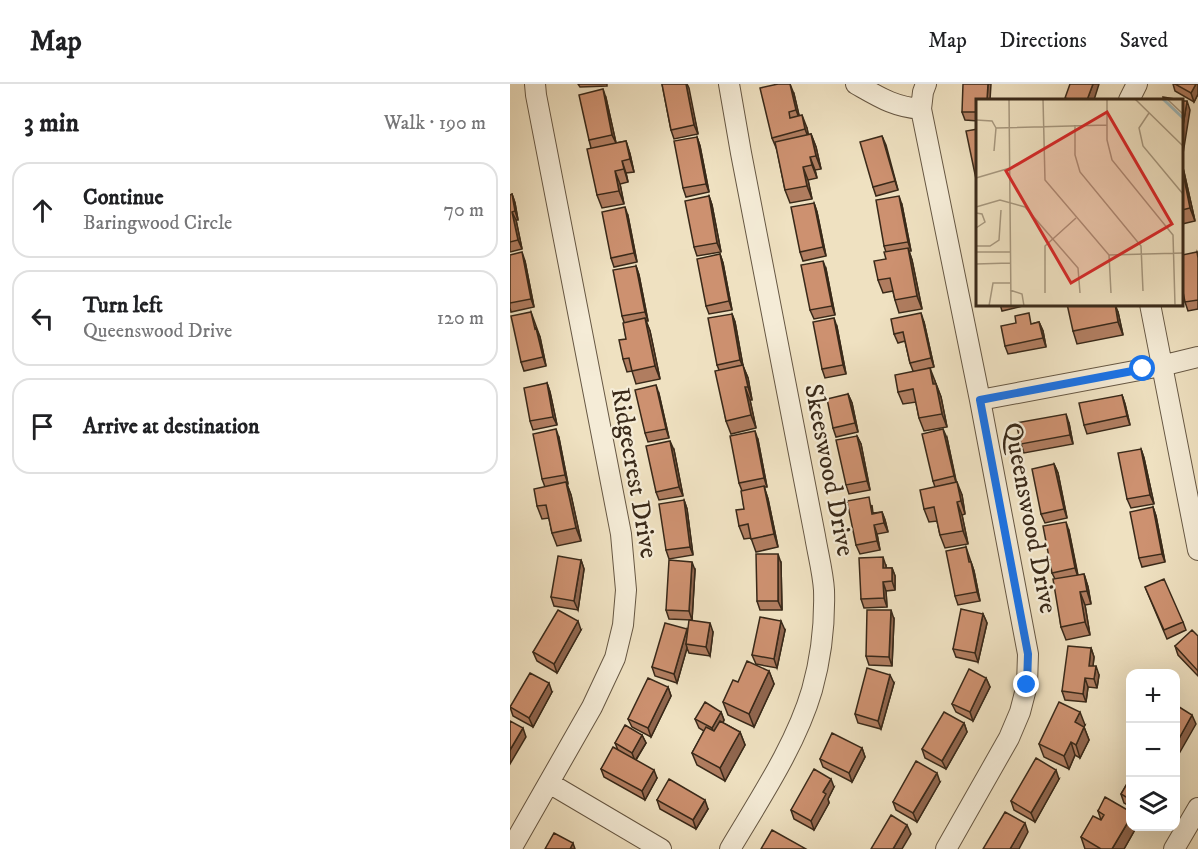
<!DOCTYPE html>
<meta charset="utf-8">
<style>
body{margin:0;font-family:"IM FELL DW Pica",serif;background:#f2f2f2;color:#202124}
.controls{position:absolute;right:18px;bottom:18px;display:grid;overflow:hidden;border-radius:12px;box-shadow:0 6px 24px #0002}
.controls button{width:54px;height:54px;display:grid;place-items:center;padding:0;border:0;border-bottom:2px solid #e0e0e0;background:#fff;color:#202124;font:30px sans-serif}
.stop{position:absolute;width:18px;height:18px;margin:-14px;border:4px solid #1a73e8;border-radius:50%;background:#fff}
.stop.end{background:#1a73e8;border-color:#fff;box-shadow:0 2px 6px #0008}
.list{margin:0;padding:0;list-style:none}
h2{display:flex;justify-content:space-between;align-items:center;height:78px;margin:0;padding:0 24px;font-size:26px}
h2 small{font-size:20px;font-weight:400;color:#757577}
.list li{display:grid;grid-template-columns:39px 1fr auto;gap:18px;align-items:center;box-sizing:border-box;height:96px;margin:0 12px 12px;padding:0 12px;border:2px solid #e0e0e0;border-radius:18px}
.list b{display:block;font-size:22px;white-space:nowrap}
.list p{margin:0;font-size:20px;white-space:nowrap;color:#757577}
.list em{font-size:20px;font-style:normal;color:#757577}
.icon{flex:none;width:33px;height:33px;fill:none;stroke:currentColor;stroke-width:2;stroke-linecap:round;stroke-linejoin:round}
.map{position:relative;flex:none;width:688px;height:765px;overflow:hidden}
header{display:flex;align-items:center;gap:36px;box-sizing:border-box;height:84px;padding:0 30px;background:#fff;border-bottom:2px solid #e0e0e0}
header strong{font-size:28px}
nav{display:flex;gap:33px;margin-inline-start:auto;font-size:21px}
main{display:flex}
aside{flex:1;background:#fff}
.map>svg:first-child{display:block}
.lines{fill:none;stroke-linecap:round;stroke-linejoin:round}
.minor-casing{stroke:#665743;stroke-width:22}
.minor{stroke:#f5ecd7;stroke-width:20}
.wall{fill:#b07d60;stroke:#392919;stroke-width:1.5}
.shaded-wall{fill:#90664e;stroke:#392919;stroke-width:1.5}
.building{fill:#cd9170;stroke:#392919;stroke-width:1.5}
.route{stroke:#1a73e8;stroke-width:8}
.labels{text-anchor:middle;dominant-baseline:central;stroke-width:4.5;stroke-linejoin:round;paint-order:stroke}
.street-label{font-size:26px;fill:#392919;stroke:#f5ecd7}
.inset-river{fill:none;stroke:#9fbbbd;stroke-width:3}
.inset-road{fill:none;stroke:#a6977e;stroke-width:1.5}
.view{fill:#d62828;fill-opacity:0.15;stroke:#d62828;stroke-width:3}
.inset-edge{fill:none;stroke:#392919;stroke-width:3}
</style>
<header>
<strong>Map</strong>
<nav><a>Map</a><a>Directions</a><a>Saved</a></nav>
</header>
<main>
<aside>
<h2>3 min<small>Walk · 190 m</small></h2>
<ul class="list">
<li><svg class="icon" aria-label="ahead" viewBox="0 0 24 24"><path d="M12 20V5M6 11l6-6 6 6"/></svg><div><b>Continue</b><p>Baringwood Circle</p></div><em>70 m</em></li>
<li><svg class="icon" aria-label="left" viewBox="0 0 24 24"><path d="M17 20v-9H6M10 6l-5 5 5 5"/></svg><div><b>Turn left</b><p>Queenswood Drive</p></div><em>120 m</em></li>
<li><svg class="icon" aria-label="arrive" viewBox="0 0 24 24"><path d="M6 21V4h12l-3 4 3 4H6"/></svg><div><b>Arrive at destination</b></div></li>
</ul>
</aside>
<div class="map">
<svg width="688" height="765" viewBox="0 0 688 765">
<rect width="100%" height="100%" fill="#efe1c1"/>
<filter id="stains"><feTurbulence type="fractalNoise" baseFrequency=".00333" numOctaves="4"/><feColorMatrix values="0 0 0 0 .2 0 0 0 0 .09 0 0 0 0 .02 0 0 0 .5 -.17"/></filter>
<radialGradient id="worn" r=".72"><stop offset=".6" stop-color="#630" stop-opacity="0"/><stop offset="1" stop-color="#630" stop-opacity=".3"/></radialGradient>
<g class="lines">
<g class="minor-casing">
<path id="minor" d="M 219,0 L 231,69 L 305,452 C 308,470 313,489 314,506 C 315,540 311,574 302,606 C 286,661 249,716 220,765
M 346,0 C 369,13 384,23 411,25
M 416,0 L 413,8 L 411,25 L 470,316 L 518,570 L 517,601 L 510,628 L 499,654 L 436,765
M 619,16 L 627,0
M 640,220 L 688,466
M 470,316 L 651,282 L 688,273
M 39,699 L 151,765
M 1,765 L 82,623 L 105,574 L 113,541 L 116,506 L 111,450 L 26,11 L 25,0
M 664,765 L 688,724"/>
</g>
<use href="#minor" class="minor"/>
</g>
<path class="wall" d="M 68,0 L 97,0 L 97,2 L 70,3 Z
M 152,0 L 177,0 L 188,50 L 164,55 L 161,46 Z
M 663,0 L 688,0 L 688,10 L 684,18 L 665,7 Z
M 284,10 L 289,32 L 297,44 L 298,51 L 301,50 L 306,63 L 311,85 L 305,86 L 307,94 L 298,96 L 302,115 L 280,119 L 275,106 L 267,66 L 262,54 Z
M 96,14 L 106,59 L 116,57 L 120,70 L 124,88 L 116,89 L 118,98 L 110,100 L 114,120 L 92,124 L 87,111 L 81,64 L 79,56 Z
M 468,16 L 468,37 L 455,36 L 452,28 Z
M 372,52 L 388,106 L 366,112 L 363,103 Z
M 187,53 L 190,62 L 199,108 L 176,113 L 173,104 Z
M 672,80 L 674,88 L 685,137 L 672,140 Z
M 2,110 L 5,119 L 8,136 L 6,136 L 12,165 L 0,168 L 0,111 Z
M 199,112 L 202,121 L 211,168 L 187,172 L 184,163 Z
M 304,119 L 307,128 L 316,172 L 293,177 L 290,168 Z
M 392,121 L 401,167 L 399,167 L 402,176 L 412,225 L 389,229 L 385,216 L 383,207 L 373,209 L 368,196 L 376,175 L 376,168 L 374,162 Z
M 118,132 L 127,178 L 104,183 L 101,174 Z
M 687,168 L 688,171 L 688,225 L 678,227 L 675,218 Z
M 210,170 L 213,179 L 222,226 L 199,230 L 196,222 Z
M 0,171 L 15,177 L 24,223 L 1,228 L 0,224 Z
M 126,182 L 129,191 L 138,237 L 136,237 L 140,247 L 150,295 L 126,300 L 122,287 L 117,288 L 113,275 L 116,255 L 114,238 L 112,232 Z
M 316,185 L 325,231 L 304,235 L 300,226 Z
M 490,220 L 513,220 L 513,222 L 492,227 Z
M 21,228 L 30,253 L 36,282 L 14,287 L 11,278 Z
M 608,228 L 613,251 L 567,260 L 563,247 Z
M 222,230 L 225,238 L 233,282 L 238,294 L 242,316 L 240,316 L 246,344 L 221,350 L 216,337 L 209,286 L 207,281 Z
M 414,238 L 424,283 L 416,285 L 425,297 L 431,313 L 437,343 L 414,347 L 409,334 L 406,318 L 393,320 L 388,308 L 403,287 L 400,279 L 395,257 L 388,259 L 384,250 Z
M 529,238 L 533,247 L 536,263 L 498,270 L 495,262 L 522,240 Z
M 327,243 L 336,290 L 315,294 L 312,285 Z
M 37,299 L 40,308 L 47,341 L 23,346 L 20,337 Z
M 149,310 L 159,354 L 138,358 L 135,349 Z
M 338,310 L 342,319 L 348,348 L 326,353 L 323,344 Z
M 612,311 L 615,320 L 620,341 L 577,350 L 574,341 Z
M 559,339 L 563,360 L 514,369 L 511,360 Z
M 347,352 L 351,360 L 360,406 L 339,410 L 336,401 Z
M 49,354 L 58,400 L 57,400 L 61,411 L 71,457 L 47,462 L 42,449 L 39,434 L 32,435 L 27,422 L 35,403 L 32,395 Z
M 437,354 L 446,398 L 452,411 L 455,430 L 452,431 L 458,460 L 435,464 L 430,451 L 427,437 L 419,438 L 414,425 L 425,403 L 423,397 Z
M 248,356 L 257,403 L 254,403 L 258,415 L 268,463 L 246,468 L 241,454 L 234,455 L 229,442 L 234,425 L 232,407 L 229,399 Z
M 631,365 L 634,374 L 644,420 L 621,424 L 617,415 Z
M 164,366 L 173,412 L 149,416 L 146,408 Z
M 544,380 L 548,389 L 557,434 L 535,439 L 531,430 Z
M 174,416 L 177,425 L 183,471 L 159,475 L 156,466 Z
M 362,421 L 363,429 L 372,428 L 375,436 L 378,448 L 367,450 L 370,466 L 350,470 L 346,461 Z
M 643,423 L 646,432 L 655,478 L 632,483 L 629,474 Z
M 559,447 L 568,491 L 574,490 L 578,503 L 581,520 L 575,521 L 580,551 L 556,556 L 551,543 L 545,495 L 542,489 Z
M 456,463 L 464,487 L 470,517 L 448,521 L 445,512 Z
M 71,476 L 74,485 L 68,526 L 44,522 L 41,513 Z
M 271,479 L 272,526 L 250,526 L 247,517 Z
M 376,482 L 376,484 L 382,484 L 385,492 L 385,506 L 376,507 L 377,523 L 354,524 L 351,515 Z
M 185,486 L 182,536 L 159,535 L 156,526 Z
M 635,503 L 673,538 L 676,546 L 657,555 Z
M 473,530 L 477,539 L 468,578 L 446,573 L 443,565 Z
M 384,535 L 382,582 L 359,581 L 356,572 Z
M 71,546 L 47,589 L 27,577 L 23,568 Z
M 275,546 L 267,584 L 246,580 L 242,571 Z
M 177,547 L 203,548 L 200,572 L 179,569 L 177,564 L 167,599 L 145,592 L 142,583 Z
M 688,552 L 688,592 L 668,571 L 665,562 Z
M 581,564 L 584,573 L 583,582 L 589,591 L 587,604 L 578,603 L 576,618 L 555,616 L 552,607 Z
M 259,587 L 264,600 L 244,643 L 218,631 L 213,618 L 228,598 Z
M 476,594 L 480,603 L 463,637 L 446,628 L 442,620 Z
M 384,599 L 371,645 L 348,639 L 345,630 Z
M 158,603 L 161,612 L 141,653 L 122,643 L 118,635 Z
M 42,608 L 23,643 L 3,632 L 0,623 Z
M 211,628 L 214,636 L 213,639 L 230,648 L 235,661 L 215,697 L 187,681 L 182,669 L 194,647 L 189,644 L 185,635 Z
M 454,639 L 457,648 L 436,685 L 415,674 L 412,665 Z
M 575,641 L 574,643 L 579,656 L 570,674 L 565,671 L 559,685 L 534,673 L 529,660 Z
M 132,651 L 136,659 L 126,676 L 147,694 L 135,716 L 94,693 L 91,685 L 108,666 L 105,659 Z
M 352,664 L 355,673 L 342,698 L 313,683 L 310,675 Z
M 621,693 L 621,723 L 614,719 L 611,710 Z
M 549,695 L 525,738 L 504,726 L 501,717 Z
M 430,698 L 407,738 L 386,726 L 383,718 Z
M 324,703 L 318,715 L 319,719 L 304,746 L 284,735 L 281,726 Z
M 147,716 L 198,725 L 186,745 L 150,725 Z
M 588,727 L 621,742 L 627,742 L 614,765 L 575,765 L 571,753 L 591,736 Z"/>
<path class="shaded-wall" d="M 176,0 L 177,0 L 179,4 L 188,50 L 184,41 Z
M 280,0 L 284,10 L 291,39 L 286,26 Z
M 478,0 L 481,0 L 480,16 L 477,16 Z
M 583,0 L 589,0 L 584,16 L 577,16 Z
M 686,0 L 688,0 L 688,10 L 684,18 L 681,9 Z
M 93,5 L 96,14 L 106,59 L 102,51 Z
M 677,17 L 680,26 L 672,76 L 672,48 Z
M 292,31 L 297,44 L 300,58 L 295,45 Z
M 301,50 L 306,63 L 311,85 L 306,72 Z
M 372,52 L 376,61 L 388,106 L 385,97 Z
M 187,53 L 190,62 L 199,108 L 196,100 Z
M 116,57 L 120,70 L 124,88 L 120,75 Z
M 300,73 L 305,86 L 307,94 L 302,81 Z
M 112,77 L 116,89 L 118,98 L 114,85 Z
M 672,80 L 674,88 L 685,137 L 680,124 Z
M 293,83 L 298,96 L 302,115 L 297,102 Z
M 105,87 L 110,100 L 114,120 L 109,107 Z
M 2,110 L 5,119 L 8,136 L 5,127 Z
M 199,112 L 202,121 L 211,168 L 207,159 Z
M 389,112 L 392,121 L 401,167 L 398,158 Z
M 304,119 L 307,128 L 316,172 L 313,163 Z
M 115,123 L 118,132 L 127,178 L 124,169 Z
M 2,128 L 6,136 L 12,165 L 8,156 Z
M 398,164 L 402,176 L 412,225 L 407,212 Z
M 12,168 L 15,177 L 24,223 L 21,215 Z
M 210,170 L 213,179 L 222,226 L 219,217 Z
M 313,177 L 316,185 L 325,231 L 322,222 Z
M 126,182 L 129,191 L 138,237 L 135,228 Z
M 605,220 L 608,228 L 613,251 L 608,238 Z
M 411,229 L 414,238 L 424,283 L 421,274 Z
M 222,230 L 225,238 L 233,282 L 238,294 L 242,316 L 238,303 L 234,285 L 230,276 Z
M 135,234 L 140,247 L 150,295 L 145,282 Z
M 324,234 L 327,243 L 336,290 L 333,281 Z
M 529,238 L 533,247 L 536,263 L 533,254 Z
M 26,244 L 30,253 L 36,282 L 33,273 Z
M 420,284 L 425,297 L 428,313 L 423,300 Z
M 37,299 L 40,308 L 47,341 L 43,333 Z
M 426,300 L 431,313 L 437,343 L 432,330 Z
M 146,301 L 149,310 L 159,354 L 156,345 Z
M 235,303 L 240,316 L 246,344 L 241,331 Z
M 338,310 L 342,319 L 348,348 L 345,339 Z
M 612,311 L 615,320 L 620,341 L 617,332 Z
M 556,330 L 559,339 L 563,360 L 560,351 Z
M 46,345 L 49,354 L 58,400 L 55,391 Z
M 433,345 L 437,354 L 447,401 L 444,392 Z
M 245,347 L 248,356 L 257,403 L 254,394 Z
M 347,352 L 351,360 L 360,406 L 357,397 Z
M 160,357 L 164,366 L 173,412 L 169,403 Z
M 631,365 L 634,374 L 644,420 L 640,411 Z
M 544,380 L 548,389 L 557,434 L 554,425 Z
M 56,398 L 61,411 L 71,457 L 66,444 Z
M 447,398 L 452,411 L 455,430 L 451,417 Z
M 254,402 L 258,415 L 268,463 L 264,450 Z
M 174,416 L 177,425 L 183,471 L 180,463 Z
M 447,418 L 452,431 L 458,460 L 453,447 Z
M 643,423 L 646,432 L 655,478 L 652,470 Z
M 372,428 L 375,436 L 378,448 L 374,439 Z
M 556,438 L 559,447 L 568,493 L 565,484 Z
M 364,441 L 367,450 L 370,466 L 367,457 Z
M 268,470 L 271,479 L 272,526 L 268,517 Z
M 373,473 L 376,482 L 376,493 L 373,484 Z
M 71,476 L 74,485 L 68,526 L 64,517 Z
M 182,478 L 185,486 L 182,536 L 179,527 Z
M 461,478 L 464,487 L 470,517 L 467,508 Z
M 382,484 L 385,492 L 385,506 L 382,497 Z
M 574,490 L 578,503 L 581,520 L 577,507 Z
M 373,498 L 376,507 L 377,523 L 374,514 Z
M 570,508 L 575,521 L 580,551 L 575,538 Z
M 381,526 L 384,535 L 382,582 L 379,573 Z
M 473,530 L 477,539 L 468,578 L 465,569 Z
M 68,537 L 71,546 L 47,589 L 44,580 Z
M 271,537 L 275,546 L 267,584 L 264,575 Z
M 200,539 L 203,548 L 200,572 L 196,563 Z
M 177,545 L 180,554 L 176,560 L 177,564 L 167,599 L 164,590 Z
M 581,564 L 584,573 L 582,590 L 579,582 Z
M 586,582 L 589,591 L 587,604 L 584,595 Z
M 259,587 L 264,600 L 244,643 L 239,630 Z
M 380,591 L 384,599 L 371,645 L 368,637 Z
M 476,594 L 480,603 L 463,637 L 460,628 Z
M 575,594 L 578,603 L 576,618 L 573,610 Z
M 39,599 L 42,608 L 23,643 L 19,634 Z
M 158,603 L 161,612 L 141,653 L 138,644 Z
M 211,628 L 214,636 L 205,653 L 202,644 Z
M 570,628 L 575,641 L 570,651 L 565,638 Z
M 682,631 L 686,640 L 666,675 L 666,660 Z
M 454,639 L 457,648 L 436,685 L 432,677 Z
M 574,643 L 579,656 L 570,674 L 566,661 Z
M 13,644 L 16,653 L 0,680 L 0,666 Z
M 230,648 L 235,661 L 215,697 L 210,684 Z
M 132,651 L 136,659 L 125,677 L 122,669 Z
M 561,658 L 565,671 L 559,685 L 554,672 Z
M 352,664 L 355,673 L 342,698 L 339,689 Z
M 144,686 L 147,694 L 135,716 L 132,707 Z
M 546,686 L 549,695 L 525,738 L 521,729 Z
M 427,689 L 430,698 L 407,738 L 403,729 Z
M 321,695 L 324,703 L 318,715 L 319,719 L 304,746 L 301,737 L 313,708 Z
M 195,716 L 198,725 L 186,745 L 183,736 Z
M 621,733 L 621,742 L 627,742 L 614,765 L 602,765 Z
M 515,739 L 518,748 L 509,765 L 500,765 Z
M 397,741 L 401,750 L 392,765 L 383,765 Z
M 63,759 L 65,765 L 60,765 Z"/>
<path class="building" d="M 152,0 L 176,0 L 184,41 L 161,46 Z
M 268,0 L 280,0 L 286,26 L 279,28 L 280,34 L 292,31 L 295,45 L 262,54 L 250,4 Z
M 453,0 L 478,0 L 477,16 L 468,16 L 468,28 L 452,28 Z
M 560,0 L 583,0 L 577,16 L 562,16 L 555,14 Z
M 665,0 L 686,0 L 681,9 Z
M 93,5 L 102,51 L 79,56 L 69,11 Z
M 653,13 L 671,16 L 653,16 Z
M 672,17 L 677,17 L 672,48 Z
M 468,45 L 468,95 L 466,95 L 456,47 Z
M 301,50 L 306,72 L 300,73 L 302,81 L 293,83 L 297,102 L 275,106 L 265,58 Z
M 372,52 L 385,97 L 363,103 L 350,58 Z
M 187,53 L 196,100 L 173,104 L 164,57 Z
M 116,57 L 120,75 L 112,77 L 114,85 L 105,87 L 109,107 L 87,111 L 77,65 Z
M 672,84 L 680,124 L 672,126 Z
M 2,110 L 5,127 L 2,128 L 8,156 L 0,158 L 0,111 Z
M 199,112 L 207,159 L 184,163 L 175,117 Z
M 389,112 L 398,158 L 374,162 L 366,116 Z
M 304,119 L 313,163 L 290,168 L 281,123 Z
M 115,123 L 124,169 L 101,174 L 92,128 Z
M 398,164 L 407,212 L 385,216 L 380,194 L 368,196 L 364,177 L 376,175 L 374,168 Z
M 12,168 L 21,215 L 0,219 L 0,171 Z
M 687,168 L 688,174 L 688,216 L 675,218 L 672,203 L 672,171 Z
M 210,170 L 219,217 L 196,222 L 187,175 Z
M 313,177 L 322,222 L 300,226 L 291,181 Z
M 126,182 L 135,228 L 112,232 L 103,186 Z
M 557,220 L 605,220 L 608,238 L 563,247 Z
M 21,228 L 25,245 L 26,244 L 33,273 L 11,278 L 1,232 Z
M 411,229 L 421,274 L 400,279 L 393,248 L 384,250 L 381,235 Z
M 519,229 L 521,240 L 529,238 L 533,254 L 495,262 L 491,242 L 506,239 L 505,232 Z
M 222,230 L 230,276 L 207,281 L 198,234 Z
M 135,234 L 145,282 L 122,287 L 119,274 L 113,275 L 109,256 L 116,255 L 113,239 Z
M 324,234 L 333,281 L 312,285 L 303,238 Z
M 233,281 L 238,303 L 235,303 L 241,331 L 216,337 L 205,287 Z
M 420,284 L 423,300 L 426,300 L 432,330 L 409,334 L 403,305 L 388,308 L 385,291 Z
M 37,299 L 43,333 L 20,337 L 14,304 Z
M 146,301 L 156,345 L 135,349 L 125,306 Z
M 338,310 L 345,339 L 323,344 L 317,315 Z
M 612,311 L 617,332 L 574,341 L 569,319 Z
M 556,330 L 560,351 L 511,360 L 506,339 Z
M 46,345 L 55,391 L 32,395 L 23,350 Z
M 433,345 L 444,392 L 423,397 L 412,350 Z
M 245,347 L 254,394 L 229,399 L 220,352 Z
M 347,352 L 357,397 L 336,401 L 326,356 Z
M 160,357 L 169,403 L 146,408 L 136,362 Z
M 631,365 L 640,411 L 617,415 L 608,369 Z
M 544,380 L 554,425 L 531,430 L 522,385 Z
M 56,398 L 66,444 L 42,449 L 36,421 L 27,422 L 24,405 Z
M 447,398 L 451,417 L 447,418 L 453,447 L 430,451 L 424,423 L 414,425 L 410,406 Z
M 254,402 L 264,450 L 241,455 L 238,440 L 229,442 L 226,426 L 234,425 L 231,407 Z
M 359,413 L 362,430 L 372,428 L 374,439 L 364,441 L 367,457 L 346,461 L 337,417 Z
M 174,416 L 180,463 L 156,466 L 149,420 Z
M 643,423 L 652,470 L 629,474 L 620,428 Z
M 556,438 L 565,484 L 542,489 L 533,442 Z
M 456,463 L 459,478 L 461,478 L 467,508 L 445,512 L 436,467 Z
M 246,470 L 268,470 L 268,517 L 247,517 Z
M 48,472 L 71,476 L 64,517 L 41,513 Z
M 373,473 L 373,484 L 382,484 L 382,497 L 373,498 L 374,514 L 351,515 L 349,474 Z
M 159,476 L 182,478 L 179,527 L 156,526 Z
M 574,490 L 577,507 L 570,508 L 575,538 L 551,543 L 543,495 Z
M 654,495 L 673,538 L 654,546 L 635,503 Z
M 451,525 L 473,530 L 465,569 L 443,565 Z
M 48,526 L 68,537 L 44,580 L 23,568 Z
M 357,526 L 381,526 L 379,573 L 356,572 Z
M 250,533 L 271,537 L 264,575 L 242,571 Z
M 179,536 L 200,539 L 196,563 L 176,560 Z
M 155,539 L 177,545 L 164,590 L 142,583 Z
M 682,546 L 688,552 L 688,587 L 665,562 Z
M 558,562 L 581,564 L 579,582 L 586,582 L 584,595 L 575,594 L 573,610 L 552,607 Z
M 237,577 L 259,587 L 239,630 L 213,618 L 223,596 L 228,598 Z
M 357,584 L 380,591 L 368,637 L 345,630 Z
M 459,585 L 476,594 L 460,628 L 442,620 Z
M 20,589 L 39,599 L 19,634 L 0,623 Z
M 138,594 L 158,603 L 138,644 L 118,635 Z
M 195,618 L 211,628 L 202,644 L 185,635 Z
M 549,618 L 570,628 L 565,638 L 574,643 L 566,661 L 561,658 L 554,672 L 529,660 Z
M 666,621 L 682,631 L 666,660 Z
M 434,628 L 454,639 L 432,677 L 412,665 Z
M 0,637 L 13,644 L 0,666 Z
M 210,637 L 230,648 L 210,684 L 182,669 L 196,643 L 204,647 Z
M 115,641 L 132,651 L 122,669 L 105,659 Z
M 322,649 L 352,664 L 339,689 L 310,675 Z
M 103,663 L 144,686 L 132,707 L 91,685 Z
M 526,674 L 546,686 L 521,729 L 501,717 Z
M 406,677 L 427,689 L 403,729 L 383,718 Z
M 304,685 L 321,695 L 313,708 L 316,710 L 301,737 L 281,726 Z
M 621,693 L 621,716 L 611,710 Z
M 159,695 L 195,716 L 183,736 L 147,716 Z
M 595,713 L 621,728 L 621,733 L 602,765 L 591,765 L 571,753 L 583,732 L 591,736 L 594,731 L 588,727 Z
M 495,728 L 515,739 L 500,765 L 473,765 Z
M 381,731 L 397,741 L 383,765 L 361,765 Z
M 262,746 L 296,765 L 251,765 Z
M 44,749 L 63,759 L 60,765 L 35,765 Z"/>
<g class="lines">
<path class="route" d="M 517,601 L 518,570 L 470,316 L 633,285"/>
</g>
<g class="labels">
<g class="street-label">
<text transform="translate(319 386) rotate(79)">Skeeswood Drive</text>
<text transform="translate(124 389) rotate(80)">Ridgecrest Drive</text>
<text transform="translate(520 434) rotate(79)">Queenswood Drive</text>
</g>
</g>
<g transform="translate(466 15)">
<rect width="207" height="207" fill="#efe1c1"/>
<path class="inset-river" d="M 187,0 L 207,19"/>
<path class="inset-road" d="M 33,0 L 35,207M 67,0 L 69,81 L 133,156 L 135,194M 131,0 L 131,41 L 136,61 L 197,136 L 199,206M 159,0 L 207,47M 191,0 L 207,15M 173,14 L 163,29 L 167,47 L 207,95M 0,21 L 16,22 L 20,29M 99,26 L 99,56 L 104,73 L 165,147 L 167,192M 20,29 L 131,26M 18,52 L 20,29M 0,79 L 34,69M 0,108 L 24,101 L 49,108 L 102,169 L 104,194M 0,114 L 6,115 L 9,123 L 0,129M 0,147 L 14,147 L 23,141 L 25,111M 0,153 L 34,153M 133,156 L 207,154M 0,165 L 34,164M 34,191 L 46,195 L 48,207M 69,194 L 69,147 L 100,119M 13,207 L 17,184 L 34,184M 40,207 L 207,206"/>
<path class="view" d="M 131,13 L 196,125 L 95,184 L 30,72 Z"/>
<rect width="207" height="207" class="inset-edge"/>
</g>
<rect width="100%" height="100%" filter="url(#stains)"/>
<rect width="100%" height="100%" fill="url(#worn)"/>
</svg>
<div class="controls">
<button>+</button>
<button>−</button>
<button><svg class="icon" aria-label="layers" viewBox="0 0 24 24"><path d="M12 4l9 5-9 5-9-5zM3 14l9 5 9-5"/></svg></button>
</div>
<div class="stop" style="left:633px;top:285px"></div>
<div class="stop end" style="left:517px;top:601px"></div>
</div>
</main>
